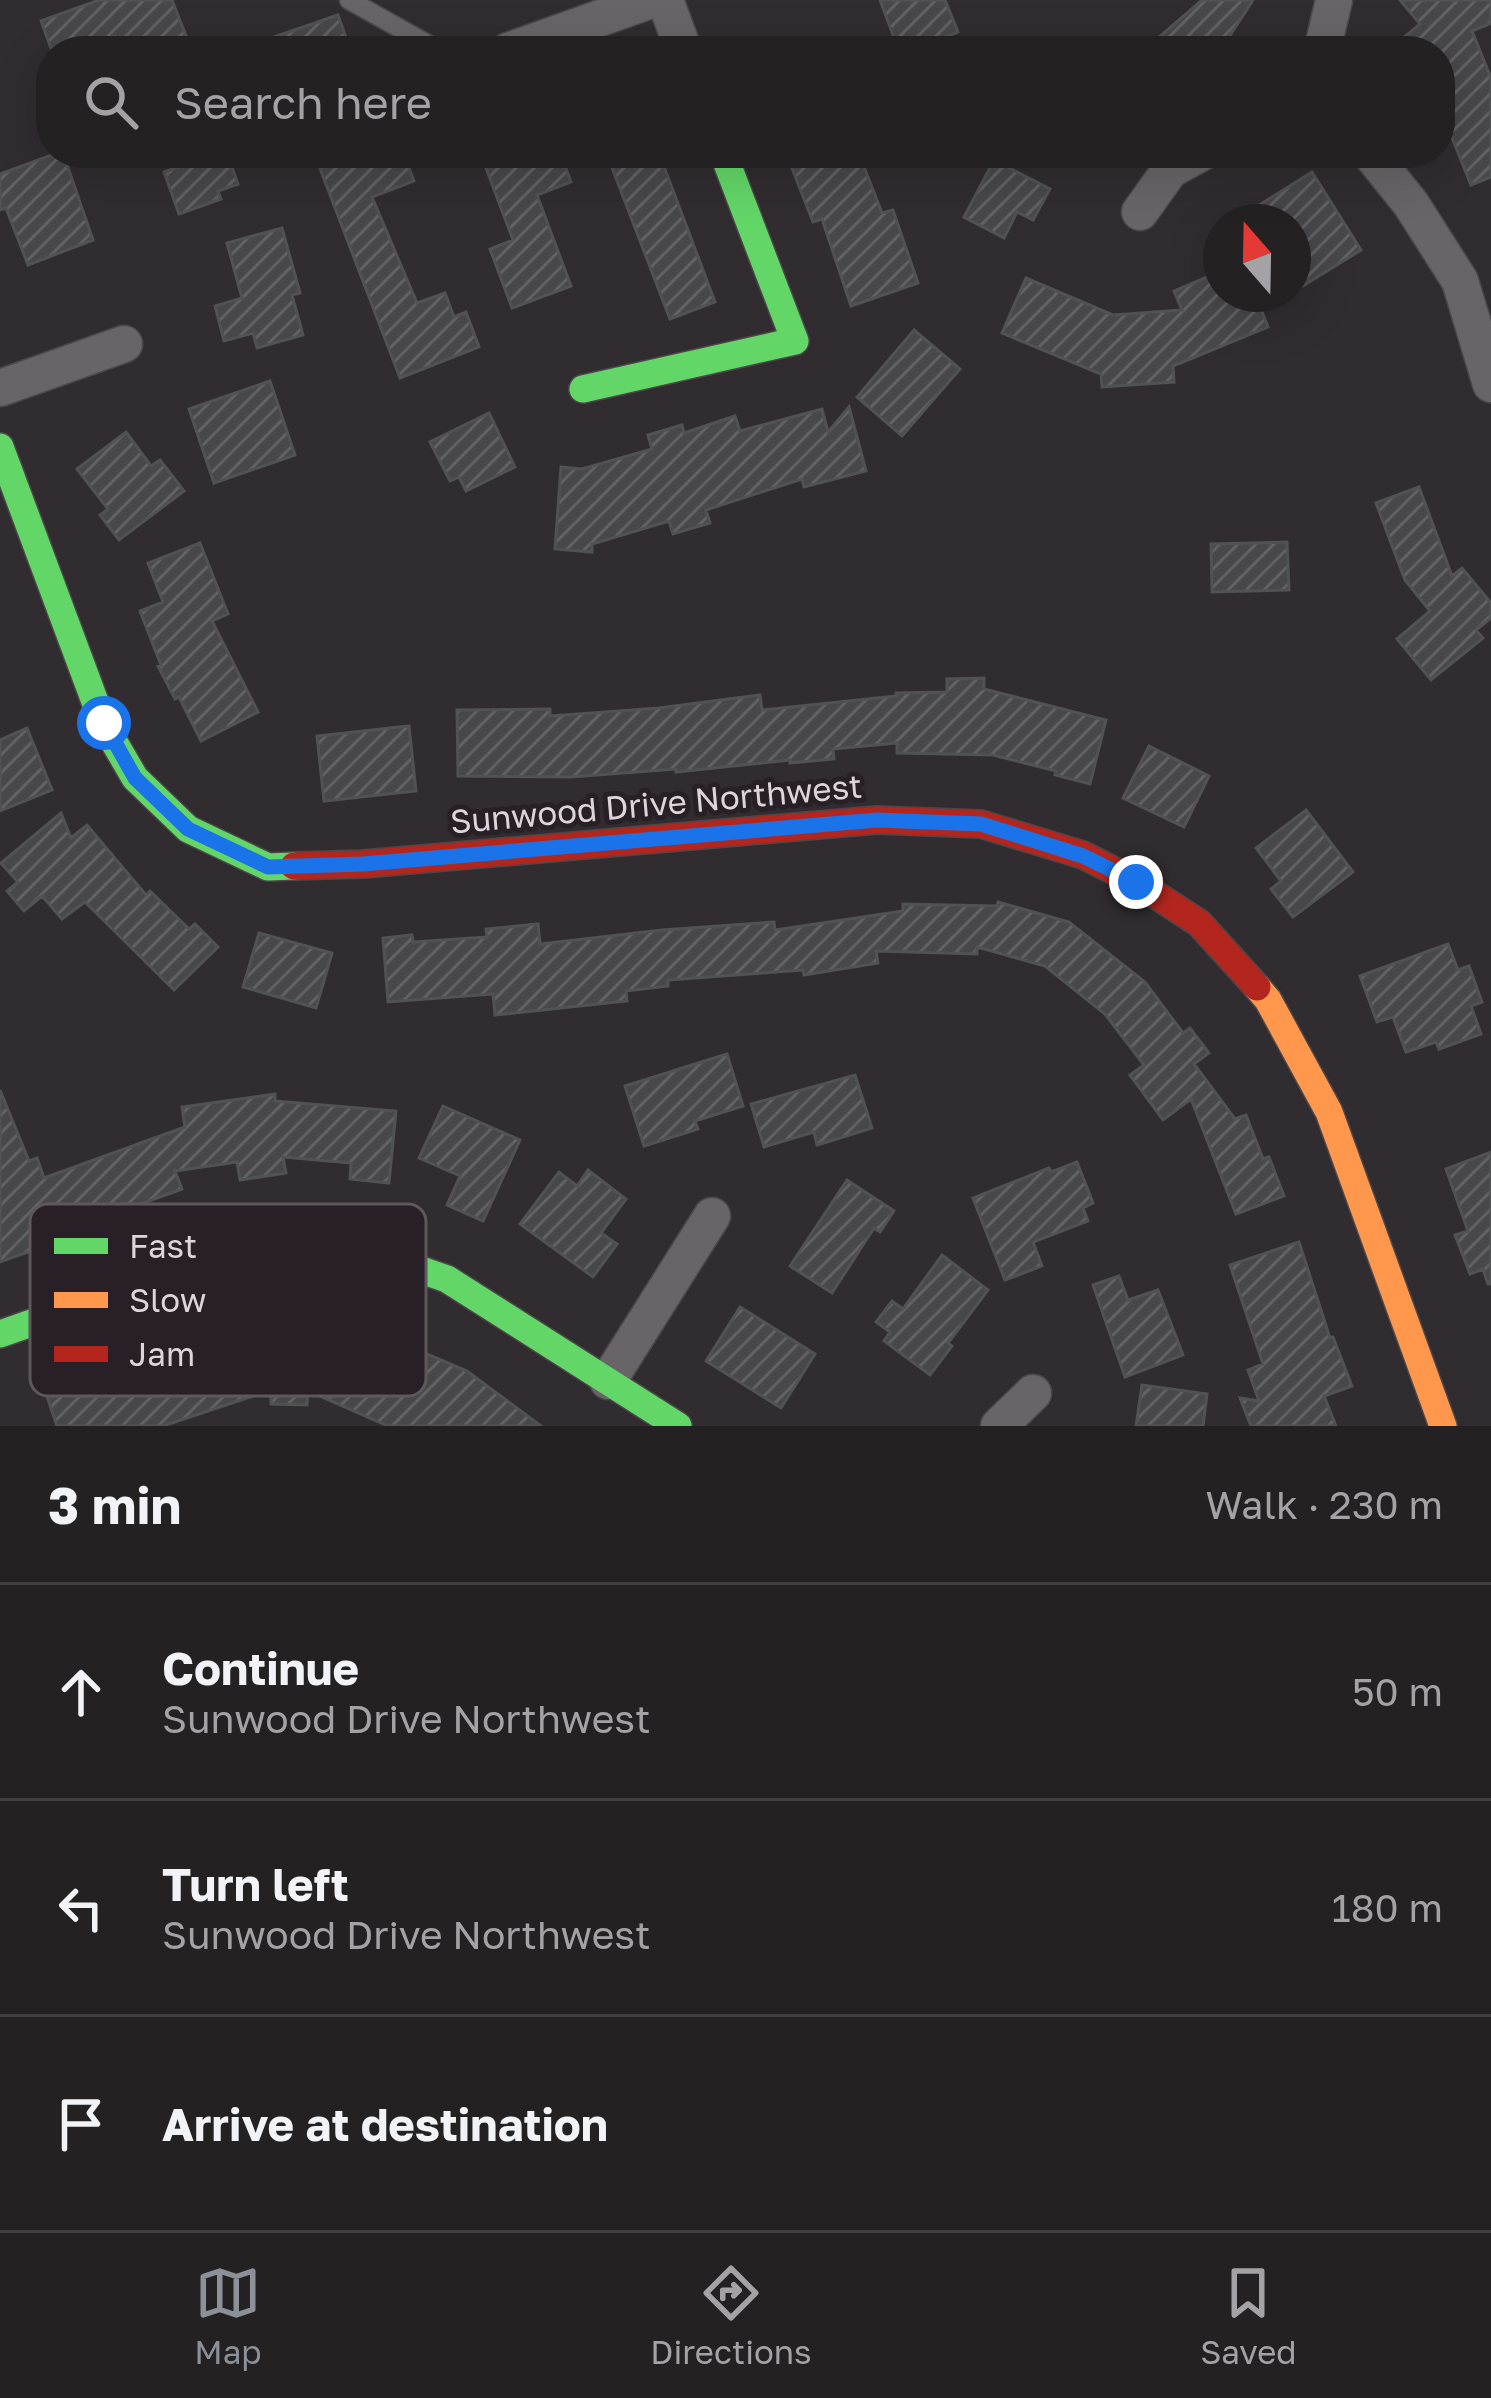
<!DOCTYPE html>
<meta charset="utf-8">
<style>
body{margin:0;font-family:"Golos Text",sans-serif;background:#302e30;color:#f1f3f6}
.compass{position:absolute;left:1203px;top:204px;width:108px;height:108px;border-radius:50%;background:#242123;box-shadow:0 12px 48px #0002;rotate:340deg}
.stop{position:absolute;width:36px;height:36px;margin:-27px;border:9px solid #1a73e8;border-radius:50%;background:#fff}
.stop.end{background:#1a73e8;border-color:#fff;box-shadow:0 3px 12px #0008}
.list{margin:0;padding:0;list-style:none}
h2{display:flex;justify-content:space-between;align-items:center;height:156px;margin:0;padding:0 48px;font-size:51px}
h2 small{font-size:39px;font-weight:400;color:#a3a3a6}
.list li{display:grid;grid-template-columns:78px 1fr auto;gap:36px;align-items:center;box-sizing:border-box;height:216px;padding:0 48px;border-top:3px solid #413e41}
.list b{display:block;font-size:45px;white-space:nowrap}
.list p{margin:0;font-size:39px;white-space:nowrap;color:#a3a3a6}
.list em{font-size:39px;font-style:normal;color:#a3a3a6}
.icon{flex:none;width:66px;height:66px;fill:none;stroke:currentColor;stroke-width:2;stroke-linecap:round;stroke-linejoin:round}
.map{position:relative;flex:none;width:1491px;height:1426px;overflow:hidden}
.search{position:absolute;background:#242123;box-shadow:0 12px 48px #0002;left:36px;right:36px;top:36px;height:132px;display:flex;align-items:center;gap:30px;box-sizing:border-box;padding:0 42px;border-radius:48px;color:#a3a3a6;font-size:45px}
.sheet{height:804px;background:#242123}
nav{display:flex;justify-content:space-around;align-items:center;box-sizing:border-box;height:168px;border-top:3px solid #413e41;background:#242123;font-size:33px;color:#a3a3a6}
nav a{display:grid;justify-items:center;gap:6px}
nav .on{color:#8c9099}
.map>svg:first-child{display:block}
.building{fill:url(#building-hatch);stroke:#515253;stroke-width:3}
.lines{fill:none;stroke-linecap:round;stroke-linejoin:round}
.lane-casing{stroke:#4b474a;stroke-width:21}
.street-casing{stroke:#4b474a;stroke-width:39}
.fast-casing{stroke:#4b474a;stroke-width:30}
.slow-casing{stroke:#4b474a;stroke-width:30}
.jam-casing{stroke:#4b474a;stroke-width:30}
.lane{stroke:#686467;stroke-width:18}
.street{stroke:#686467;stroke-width:36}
.fast{stroke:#63d668;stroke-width:27}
.slow{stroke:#ff974d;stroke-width:27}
.jam{stroke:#b3261e;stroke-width:27}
.route{stroke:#1a73e8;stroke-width:15}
.labels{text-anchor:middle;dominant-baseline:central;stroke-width:10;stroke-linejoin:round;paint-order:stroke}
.street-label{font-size:33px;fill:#dcd6da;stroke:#282026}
.key{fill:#282026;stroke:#5e575c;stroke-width:3}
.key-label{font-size:33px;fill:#dcd6da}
</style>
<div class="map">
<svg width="1491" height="1426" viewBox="0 0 1491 1426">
<defs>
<pattern id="building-hatch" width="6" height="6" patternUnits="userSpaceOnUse" patternTransform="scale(3)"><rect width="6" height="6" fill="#48484b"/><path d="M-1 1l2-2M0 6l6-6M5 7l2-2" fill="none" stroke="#626264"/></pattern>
</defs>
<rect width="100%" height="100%" fill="#302c2f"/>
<path class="building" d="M 99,0 L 172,0 L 192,51 L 122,51 L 116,36 L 72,51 L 52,51 L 41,21 Z
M 880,0 L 945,0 L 958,32 L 911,51 L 899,51 Z
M 1202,0 L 1253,0 L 1220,51 L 1143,51 Z
M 1400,0 L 1491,0 L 1491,23 L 1472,31 L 1491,78 L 1491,177 L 1471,185 L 1440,108 L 1440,51 L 1388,51 L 1420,24 Z
M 338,15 L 351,51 L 245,51 L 245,47 Z
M 57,153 L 63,153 L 93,240 L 28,265 L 6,208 L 0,210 L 0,174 Z
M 173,153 L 227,153 L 238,184 L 218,191 L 221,199 L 179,214 L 164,172 L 178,167 Z
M 314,153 L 403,153 L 414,181 L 372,197 L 417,303 L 445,293 L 454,317 L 466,312 L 479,347 L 400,378 Z
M 511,153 L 560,153 L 571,182 L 537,195 L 571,286 L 512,308 L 490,249 L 513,240 L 484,163 Z
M 629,153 L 659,153 L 715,302 L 670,319 L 609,160 Z
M 786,153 L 847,153 L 851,163 L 861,159 L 882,213 L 893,210 L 918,283 L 851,306 L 822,219 L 813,222 Z
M 994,160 L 1050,189 L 1033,220 L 1017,212 L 1004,238 L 964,217 Z
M 1312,172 L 1361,250 L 1293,292 L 1293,222 L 1232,222 Z
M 282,228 L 300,293 L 292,295 L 303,335 L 257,348 L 253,333 L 224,341 L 215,306 L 242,298 L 227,243 Z
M 1221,271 L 1221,294 L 1255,294 L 1268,327 L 1173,366 L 1174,382 L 1102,387 L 1101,374 L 1002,333 L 1026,278 L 1113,315 L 1182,310 L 1174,291 Z
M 914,330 L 960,369 L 902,436 L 857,397 Z
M 270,381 L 295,455 L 214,483 L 189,409 Z
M 849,407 L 866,471 L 804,487 L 802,479 L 706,510 L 710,523 L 673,534 L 669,521 L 592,544 L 592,552 L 555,549 L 561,467 L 582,469 L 652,449 L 648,435 L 682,425 L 684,433 L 735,416 L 740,431 L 822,409 L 828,432 Z
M 489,413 L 515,467 L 466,491 L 459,477 L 450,481 L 430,442 Z
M 126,432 L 151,466 L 160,460 L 184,491 L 119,540 L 100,515 L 108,509 L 77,469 Z
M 1419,487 L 1452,576 L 1462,568 L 1491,603 L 1491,618 L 1476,630 L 1483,638 L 1431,680 L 1397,639 L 1430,611 L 1405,580 L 1376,503 Z
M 1287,542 L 1289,590 L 1212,592 L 1211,544 Z
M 200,543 L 228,614 L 212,621 L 258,712 L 201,741 L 179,697 L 175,699 L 158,666 L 161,665 L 140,611 L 163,602 L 148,563 Z
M 984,678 L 984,689 L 1106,720 L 1090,784 L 1055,775 L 1056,771 L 993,755 L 897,753 L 897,743 L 833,749 L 834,759 L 790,763 L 790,760 L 676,772 L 676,769 L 571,777 L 458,776 L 457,710 L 550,709 L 550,716 L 659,708 L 760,695 L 762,710 L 896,696 L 896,693 L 947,692 L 947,679 Z
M 409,726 L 416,791 L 324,801 L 317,736 Z
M 27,728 L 52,790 L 0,811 L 0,740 Z
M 1149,746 L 1209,776 L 1184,827 L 1123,798 Z
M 1306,810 L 1353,872 L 1293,917 L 1271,889 L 1281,881 L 1256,848 Z
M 61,813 L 71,838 L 87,825 L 146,895 L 150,891 L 189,929 L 195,924 L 218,947 L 174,990 L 85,902 L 62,919 L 42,896 L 24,911 L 7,891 L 18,882 L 1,863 Z
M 998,902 L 1069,922 L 1145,982 L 1183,1033 L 1190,1028 L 1209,1053 L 1194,1064 L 1235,1119 L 1246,1115 L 1263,1159 L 1269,1157 L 1284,1196 L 1236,1214 L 1191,1099 L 1163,1120 L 1130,1075 L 1144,1065 L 1105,1014 L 1045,966 L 977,947 L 977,954 L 876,951 L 878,963 L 804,975 L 803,970 L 668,980 L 668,986 L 626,991 L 627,1001 L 495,1015 L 493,994 L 388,1002 L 383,938 L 412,935 L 413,942 L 487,937 L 486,929 L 538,924 L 540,944 L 662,930 L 774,922 L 775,930 L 903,911 L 903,904 L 997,906 Z
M 259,933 L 332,953 L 316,1008 L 243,987 Z
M 1448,944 L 1458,970 L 1469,966 L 1482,1002 L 1471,1006 L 1481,1034 L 1439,1049 L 1436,1042 L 1406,1052 L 1393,1017 L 1377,1022 L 1360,976 Z
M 727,1054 L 743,1106 L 695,1121 L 698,1129 L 644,1146 L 625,1086 Z
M 855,1075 L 872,1128 L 817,1145 L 814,1132 L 764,1147 L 751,1104 Z
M 0,1090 L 29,1161 L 37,1158 L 44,1178 L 185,1127 L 182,1107 L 275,1094 L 275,1101 L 396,1111 L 389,1183 L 350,1179 L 351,1163 L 283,1157 L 286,1173 L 240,1180 L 237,1162 L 175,1171 L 182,1189 L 63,1232 L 65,1239 L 0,1262 Z
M 443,1106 L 520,1140 L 483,1221 L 447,1205 L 460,1176 L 419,1158 Z
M 1491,1152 L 1491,1284 L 1488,1284 L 1483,1269 L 1470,1274 L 1455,1235 L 1468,1231 L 1446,1169 Z
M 1077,1162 L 1093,1203 L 1083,1208 L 1088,1221 L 1033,1242 L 1042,1266 L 1005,1280 L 973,1198 L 1049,1168 L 1051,1172 Z
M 588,1170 L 626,1199 L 601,1233 L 617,1244 L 593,1277 L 520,1224 L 559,1172 L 577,1186 Z
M 847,1180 L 894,1211 L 880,1232 L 874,1228 L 832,1293 L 790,1266 Z
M 1299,1242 L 1330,1338 L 1333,1337 L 1352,1386 L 1324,1396 L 1336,1426 L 1251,1426 L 1240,1398 L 1259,1401 L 1248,1370 L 1263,1364 L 1230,1265 Z
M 942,1255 L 988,1290 L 948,1343 L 952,1346 L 930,1375 L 884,1341 L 890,1332 L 876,1322 L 892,1301 L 903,1309 Z
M 1119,1276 L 1128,1300 L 1158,1290 L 1183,1355 L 1125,1377 L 1093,1285 Z
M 740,1307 L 815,1354 L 781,1408 L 706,1361 Z
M 272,1325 L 308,1325 L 308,1342 L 350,1342 L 350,1366 L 403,1389 L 420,1351 L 467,1371 L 541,1426 L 388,1426 L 308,1391 L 307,1405 L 271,1404 Z
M 231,1331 L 253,1396 L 163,1426 L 57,1426 L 43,1385 L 94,1367 L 103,1393 L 203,1359 L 198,1342 Z
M 1142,1385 L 1207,1394 L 1203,1426 L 1136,1426 Z"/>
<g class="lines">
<g class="lane-casing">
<path id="lane" d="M 349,0 L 440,51"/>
</g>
<g class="street-casing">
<path id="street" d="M 665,0 L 684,51
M 508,51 L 651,0
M 1322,51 L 1334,0
M 1370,153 L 1411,204 L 1460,281 L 1491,384
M 1140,212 L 1170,170 L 1201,153
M 0,388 L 124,344
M 608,1381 L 712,1216
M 999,1426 L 1033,1393"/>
</g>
<g class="fast-casing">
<path id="fast" d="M 583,389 L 795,341 L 723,153
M 0,447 L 103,723 L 135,778 L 188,829 L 268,867 L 294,866
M 0,1334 L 202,1263 L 257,1251 L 325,1249 L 384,1257 L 447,1279 L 678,1426"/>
</g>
<g class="slow-casing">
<path id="slow" d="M 1257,987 L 1268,1000 L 1329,1112 L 1443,1426"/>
</g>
<g class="jam-casing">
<path id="jam" d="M 294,866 L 363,864 L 877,820 L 981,824 L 1083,855 L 1136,882 L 1199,923 L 1257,987"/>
</g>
<use href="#lane" class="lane"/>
<use href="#street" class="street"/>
<use href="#fast" class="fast"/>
<use href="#slow" class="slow"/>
<use href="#jam" class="jam"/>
</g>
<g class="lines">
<path class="route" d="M 104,723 L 135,778 L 188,829 L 268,867 L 363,864 L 877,820 L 981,824 L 1083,856 L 1136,882"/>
</g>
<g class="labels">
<g class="street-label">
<text transform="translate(656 803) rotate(-5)">Sunwood Drive Northwest</text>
</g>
</g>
<rect x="30" y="1204" width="396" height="192" rx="18" class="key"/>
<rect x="54" y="1238" width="54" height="16" fill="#63d668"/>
<rect x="54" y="1292" width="54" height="16" fill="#ff974d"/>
<rect x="54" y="1346" width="54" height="16" fill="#b3261e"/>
<g class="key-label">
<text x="129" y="1258">Fast</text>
<text x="129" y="1312">Slow</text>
<text x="129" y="1366">Jam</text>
</g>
</svg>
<svg class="compass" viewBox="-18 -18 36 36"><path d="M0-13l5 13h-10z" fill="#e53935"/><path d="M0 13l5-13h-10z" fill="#a3a3a6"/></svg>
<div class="stop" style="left:104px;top:723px"></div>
<div class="stop end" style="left:1136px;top:882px"></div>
<div class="search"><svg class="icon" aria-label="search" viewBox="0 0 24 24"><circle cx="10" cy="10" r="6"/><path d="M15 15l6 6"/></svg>Search here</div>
</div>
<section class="sheet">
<h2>3 min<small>Walk · 230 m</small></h2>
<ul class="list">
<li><svg class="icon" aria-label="ahead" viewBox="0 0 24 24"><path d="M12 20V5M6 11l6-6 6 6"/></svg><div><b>Continue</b><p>Sunwood Drive Northwest</p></div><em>50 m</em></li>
<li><svg class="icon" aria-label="left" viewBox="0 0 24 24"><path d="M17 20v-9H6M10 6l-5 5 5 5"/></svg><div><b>Turn left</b><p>Sunwood Drive Northwest</p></div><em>180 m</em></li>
<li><svg class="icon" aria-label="arrive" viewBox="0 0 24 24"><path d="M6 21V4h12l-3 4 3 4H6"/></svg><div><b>Arrive at destination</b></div></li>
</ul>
</section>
<nav>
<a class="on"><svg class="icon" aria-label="map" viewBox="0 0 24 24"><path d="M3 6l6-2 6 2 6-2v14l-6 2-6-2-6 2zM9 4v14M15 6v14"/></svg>Map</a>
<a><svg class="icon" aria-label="directions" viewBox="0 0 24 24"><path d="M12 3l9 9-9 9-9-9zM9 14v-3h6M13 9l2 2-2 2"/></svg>Directions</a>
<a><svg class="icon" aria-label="saved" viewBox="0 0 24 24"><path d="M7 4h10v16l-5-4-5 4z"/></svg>Saved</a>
</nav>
